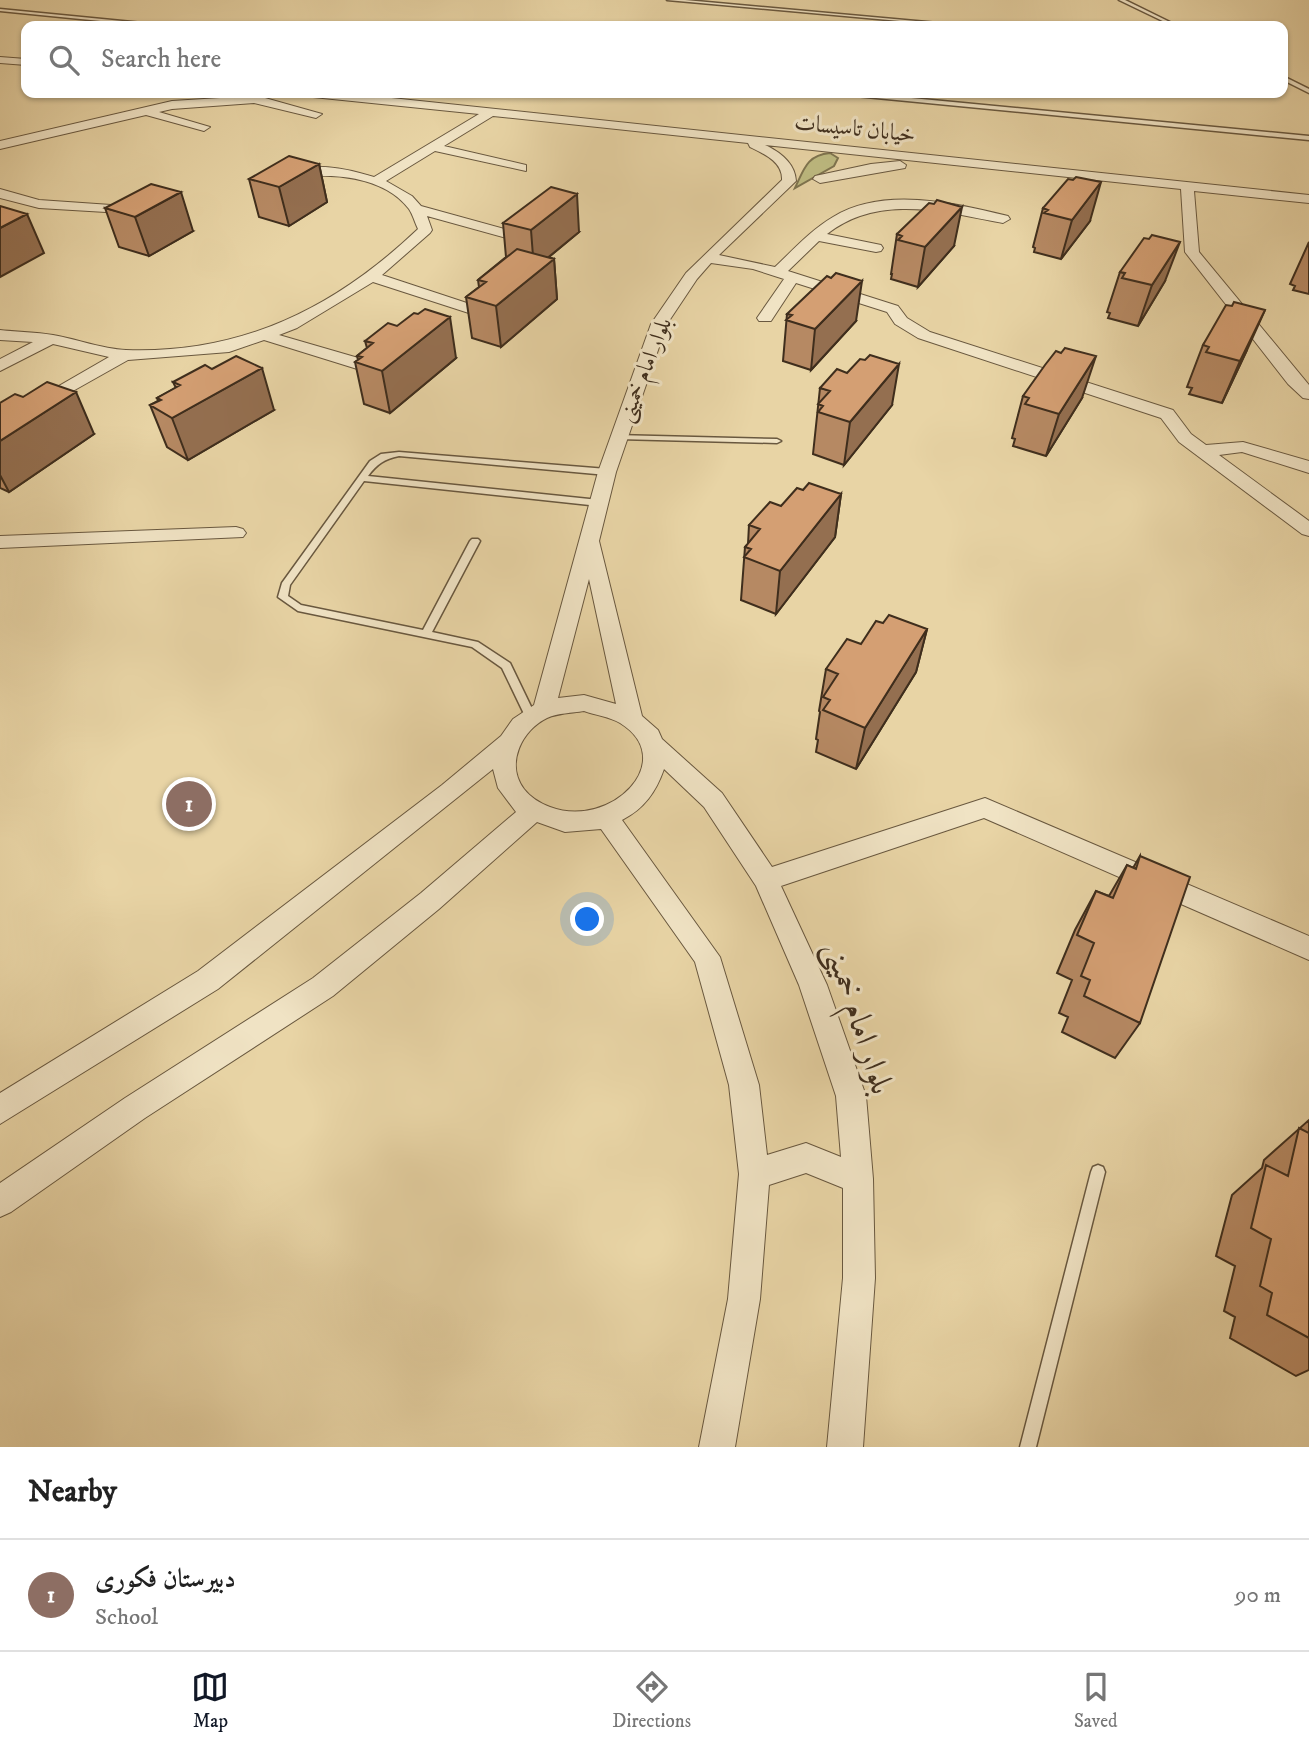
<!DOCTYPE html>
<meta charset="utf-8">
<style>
body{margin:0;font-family:"IM FELL DW Pica",Amiri,serif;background:#f2f2f2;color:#222}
.you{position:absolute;left:588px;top:920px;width:24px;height:24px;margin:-18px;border:5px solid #fff;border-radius:50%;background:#1a73e8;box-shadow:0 0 0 10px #1a73e833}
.badge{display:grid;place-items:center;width:46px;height:46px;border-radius:50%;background:#111827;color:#fff;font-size:23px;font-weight:700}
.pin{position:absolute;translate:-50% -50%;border:4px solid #fff;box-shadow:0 2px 7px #0006}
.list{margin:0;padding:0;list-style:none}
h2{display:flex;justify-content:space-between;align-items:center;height:91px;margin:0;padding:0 28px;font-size:30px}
h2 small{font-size:23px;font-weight:400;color:#767676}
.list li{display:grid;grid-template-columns:46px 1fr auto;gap:21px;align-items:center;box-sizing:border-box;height:112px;padding:0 28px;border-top:2px solid #e0e0e0}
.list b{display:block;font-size:26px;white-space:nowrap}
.list p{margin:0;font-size:23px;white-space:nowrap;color:#767676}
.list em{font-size:23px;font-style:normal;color:#767676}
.icon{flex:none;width:38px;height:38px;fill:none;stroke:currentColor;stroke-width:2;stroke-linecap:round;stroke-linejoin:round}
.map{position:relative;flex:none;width:1309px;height:1447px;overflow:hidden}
.search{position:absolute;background:#fff;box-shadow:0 2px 5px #0004;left:21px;right:21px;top:21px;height:77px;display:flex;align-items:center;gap:18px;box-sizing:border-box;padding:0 24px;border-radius:14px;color:#767676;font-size:26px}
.sheet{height:203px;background:#fff}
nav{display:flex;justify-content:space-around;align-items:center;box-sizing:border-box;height:98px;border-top:2px solid #e0e0e0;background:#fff;font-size:19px;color:#767676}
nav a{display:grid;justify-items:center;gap:4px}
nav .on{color:#111827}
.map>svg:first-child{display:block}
.green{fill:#bebb81;stroke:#7e744f;stroke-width:2}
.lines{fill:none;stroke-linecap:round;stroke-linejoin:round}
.service-casing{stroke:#69583f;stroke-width:3}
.minor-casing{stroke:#69583f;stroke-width:2}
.service{fill:#f0e3c4;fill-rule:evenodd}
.minor{fill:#f0e3c4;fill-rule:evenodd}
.wall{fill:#b68963;stroke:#3f2e1d;stroke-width:2}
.shaded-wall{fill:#946f50;stroke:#3f2e1d;stroke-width:2}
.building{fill:#d49f73;stroke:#3f2e1d;stroke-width:2}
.labels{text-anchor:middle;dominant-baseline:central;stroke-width:6;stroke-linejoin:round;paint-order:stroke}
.far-street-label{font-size:23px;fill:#3f2e1d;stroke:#f0e3c4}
.near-street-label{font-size:33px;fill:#3f2e1d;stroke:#f0e3c4}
</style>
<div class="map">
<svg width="1309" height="1447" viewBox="0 0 1309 1447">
<rect width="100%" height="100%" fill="#e8d4a5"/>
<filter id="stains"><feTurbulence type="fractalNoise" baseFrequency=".00286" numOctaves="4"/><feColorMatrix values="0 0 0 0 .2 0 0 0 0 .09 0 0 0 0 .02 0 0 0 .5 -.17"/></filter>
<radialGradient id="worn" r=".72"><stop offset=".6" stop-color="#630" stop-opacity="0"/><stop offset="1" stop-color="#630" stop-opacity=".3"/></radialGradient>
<path class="green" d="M 830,153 L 838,158 L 834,166 L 795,188 C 804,169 807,155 830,153 Z"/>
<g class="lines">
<g class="service-casing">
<path id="service" d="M 667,0 L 685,0 L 971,26 L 955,26 Z
M 1119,0 L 1125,0 L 1178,26 L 1173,26 Z
M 0,9 L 163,25 L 165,26 L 151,26 L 0,11 Z
M 1283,76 L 1309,89 L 1309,93 L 1283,80 Z
M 842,93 L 859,93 L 1309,136 L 1309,140 L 845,95 Z
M 615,435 L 777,439 L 781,441 L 777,443 L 618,439 L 614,437 Z
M 399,452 L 607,469 L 611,472 L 607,475 L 399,456 C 384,459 377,464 368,476 L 599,500 L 603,503 L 599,506 L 364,481 L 290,585 L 288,596 L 301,605 L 423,630 L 470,541 L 472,539 L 478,539 L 480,541 L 432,632 L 478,642 L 510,663 L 536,717 L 535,720 L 527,720 L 502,668 L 472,647 L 298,611 L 278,597 L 282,583 L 370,461 L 381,454 Z
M 1098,1165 L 1103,1167 L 1105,1172 L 1036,1447 L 1020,1447 L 1091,1172 L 1093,1167 Z"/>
</g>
<g class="minor-casing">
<path id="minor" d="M 0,57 L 26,59 L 26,65 L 0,63 Z
M 258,93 L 273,93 L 265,98 L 322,114 L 316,118 L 254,103 L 172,109 L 159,112 L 210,127 L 204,131 L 146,115 L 0,149 L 0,141 L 172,101 L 252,96 Z
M 307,93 L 344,93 L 1309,195 L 1309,203 L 1194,191 L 1199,252 L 1309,385 L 1309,399 L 1303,398 L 1288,384 L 1185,252 L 1181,189 L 765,145 C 780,152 795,163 796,181 L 719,255 L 775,267 C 794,249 811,230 833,217 C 883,186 954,203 1008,216 L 1010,219 L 1003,223 C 944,212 879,193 827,234 L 881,245 L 883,248 L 881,251 L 876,252 L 819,241 L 788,271 L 898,306 L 907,318 L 930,332 L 1173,410 L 1191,434 L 1206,445 L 1243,442 L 1309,461 L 1309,473 L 1242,452 L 1219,455 L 1309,521 L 1309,536 L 1302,534 L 1179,442 L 1161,418 L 918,338 L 895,324 L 887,312 L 796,283 L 771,321 L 759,321 L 757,318 L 784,279 L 753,269 L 711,263 L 697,279 L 667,324 L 616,472 L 599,541 L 642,716 L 658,730 L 662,739 L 722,793 L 772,867 L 985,798 L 1309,936 L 1309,960 L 984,818 L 781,886 L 827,985 L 866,1096 L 873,1179 L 875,1278 L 863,1447 L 827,1447 L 843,1278 L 843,1188 L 806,1173 L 769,1185 L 760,1299 L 735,1447 L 699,1447 L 728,1299 L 739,1174 L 729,1085 L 695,962 L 601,829 L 565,832 L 537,822 L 439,909 L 333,996 L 145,1118 L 11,1212 L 0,1217 L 0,1183 L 125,1098 L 313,978 L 421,893 L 516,812 L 498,788 L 493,769 L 218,989 L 0,1124 L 0,1093 L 198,971 L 442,785 L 501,736 L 513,719 L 534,705 L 598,472 L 651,324 L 686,273 L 782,180 C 783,162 764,154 750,147 L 748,143 L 493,116 L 444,146 L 526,165 L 526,171 L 435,151 L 386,181 L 412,196 L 421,206 L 519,233 L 519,239 L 514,240 L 427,216 L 432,230 L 430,233 L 382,275 L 485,309 L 488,312 L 485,315 L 475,315 L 373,282 L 297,328 L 279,335 L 379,364 L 381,368 L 379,372 L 367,372 L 264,340 L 229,352 L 128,360 L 0,432 L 0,420 L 109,357 L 53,344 L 0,371 L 0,359 L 33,342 L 0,340 L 0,330 C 18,332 36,332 53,335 C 77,339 102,349 126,350 C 242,354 335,308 418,229 C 415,223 413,215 409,209 C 384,176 328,171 291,180 L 284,176 C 306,159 349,169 374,177 L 479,114 L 313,97 ZM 589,579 L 616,704 L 584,695 L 558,698 ZM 584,711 C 595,715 610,717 620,723 C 680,760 611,830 550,807 C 540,803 531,798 524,789 C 505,764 522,730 547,718 C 558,713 572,713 584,711 ZM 664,769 L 704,807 L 756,886 L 799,985 L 836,1096 L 841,1157 L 806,1143 L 767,1155 L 759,1085 L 720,957 L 622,820 C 644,809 656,792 664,769 Z
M 900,161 L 906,165 L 905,168 L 820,183 L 813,179 L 815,176 L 871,164 Z
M 0,189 L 39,200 L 111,205 L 113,208 L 106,212 L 39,208 L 0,198 Z
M 236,527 L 243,529 L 246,533 L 243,537 L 0,548 L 0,536 Z"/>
</g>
<use href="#service" class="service"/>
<use href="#minor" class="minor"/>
</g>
<path class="wall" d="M 319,164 L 327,202 L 289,226 L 259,217 L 249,179 Z
M 105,208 L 193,231 L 149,256 L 119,247 Z
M 1043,208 L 1090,221 L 1061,259 L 1034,252 L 1035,248 L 1033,247 Z
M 503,223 L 579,232 L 549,257 L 554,259 L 557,299 L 501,347 L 472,338 L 466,297 L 479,287 L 478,280 L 506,257 Z
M 897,234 L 954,246 L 918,287 L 891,279 L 892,274 L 891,274 Z
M 1309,242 L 1309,294 L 1293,290 L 1295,286 L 1290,284 Z
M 1120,272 L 1165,281 L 1138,326 L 1108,318 L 1110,313 L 1107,312 Z
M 1232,306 L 1247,350 L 1222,403 L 1189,394 L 1192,388 L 1187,387 L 1203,345 Z
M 787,314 L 856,321 L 811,370 L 783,361 Z
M 365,341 L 456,358 L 390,413 L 364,404 L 355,362 L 358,360 L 357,356 L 367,348 Z
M 173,382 L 274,410 L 188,460 L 167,447 L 150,405 L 158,401 L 157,398 L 176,388 Z
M 820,388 L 892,405 L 844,465 L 813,454 Z
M 1023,396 L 1082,398 L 1046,456 L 1013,446 L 1015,439 L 1012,438 Z
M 0,403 L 94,434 L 9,492 L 0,488 Z
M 803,490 L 841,494 L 835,537 L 776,614 L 741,600 L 745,547 L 748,544 L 749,525 L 781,506 Z
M 883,623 L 927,629 L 916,672 L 856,769 L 816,752 L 818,740 L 816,739 L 820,712 L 819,711 L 826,669 L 861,644 Z
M 1140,856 L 1140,1023 L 1115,1058 L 1062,1032 L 1068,1017 L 1059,1013 L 1072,980 L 1057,973 L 1075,930 L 1096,891 L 1109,896 L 1127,865 L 1133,868 Z
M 1309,1120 L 1309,1370 L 1296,1376 L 1230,1338 L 1235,1317 L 1224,1311 L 1235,1266 L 1216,1256 L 1232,1195 L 1262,1168 L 1264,1160 Z"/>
<path class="shaded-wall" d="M 319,164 L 327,202 L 289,226 L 279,187 Z
M 1101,182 L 1090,221 L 1061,259 L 1072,220 Z
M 181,192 L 193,231 L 149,256 L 135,217 Z
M 577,194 L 579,232 L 534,269 L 531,230 Z
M 962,207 L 954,246 L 918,287 L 925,247 Z
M 27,214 L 44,253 L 0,277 L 0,228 Z
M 1180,242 L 1165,281 L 1138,326 L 1152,285 Z
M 554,259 L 557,299 L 501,347 L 496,306 Z
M 862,281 L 856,321 L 811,370 L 815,329 Z
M 1265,310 L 1247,350 L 1222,403 L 1240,361 Z
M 450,317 L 456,358 L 390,413 L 382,371 Z
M 1096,356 L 1082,398 L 1046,456 L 1059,414 Z
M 899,364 L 892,405 L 844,465 L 850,422 Z
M 262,368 L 274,410 L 188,460 L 172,418 Z
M 76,392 L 94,434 L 9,492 L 0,475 L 0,441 Z
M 841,494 L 835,537 L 776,614 L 780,571 Z
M 927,629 L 916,672 L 856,769 L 865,728 Z"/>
<path class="building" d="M 289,156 L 319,164 L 279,187 L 249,179 Z
M 1076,177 L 1101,182 L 1072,220 L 1044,213 L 1048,210 L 1043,208 L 1068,179 L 1073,180 Z
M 151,184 L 181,192 L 135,217 L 105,208 Z
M 551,187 L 577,194 L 531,230 L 503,223 Z
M 937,200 L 962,207 L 925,247 L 898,240 L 902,236 L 897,234 L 929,203 L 934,204 Z
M 0,206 L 27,214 L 0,228 Z
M 1152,235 L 1180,242 L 1152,285 L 1122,278 L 1125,273 L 1120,272 L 1144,238 L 1149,239 Z
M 517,249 L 554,259 L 496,306 L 466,297 L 486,282 L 478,280 Z
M 836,273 L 862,281 L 815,329 L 786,320 L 792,315 L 787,314 L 827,276 L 831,278 Z
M 1234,302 L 1265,310 L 1240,361 L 1206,352 L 1209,347 L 1203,345 L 1226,305 L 1232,306 Z
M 425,309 L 450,317 L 382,371 L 355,362 L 362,357 L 357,356 L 373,343 L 365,341 L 388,323 L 397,326 L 414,313 L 418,314 Z
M 1065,348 L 1096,356 L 1059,414 L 1025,404 L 1029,398 L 1023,396 L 1045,365 L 1056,351 L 1061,353 Z
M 870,355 L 899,364 L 850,422 L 818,412 L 823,406 L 818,404 L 830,391 L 820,388 L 837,369 L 847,373 L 860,359 L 865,360 Z
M 236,356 L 262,368 L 172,418 L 150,405 L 161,400 L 157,398 L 180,385 L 173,382 L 205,365 L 212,369 Z
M 47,382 L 76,392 L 0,441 L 0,403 L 15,394 L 23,397 Z
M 809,483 L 841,494 L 780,571 L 744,557 L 751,549 L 745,547 L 760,529 L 749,525 L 770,502 L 781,506 L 797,488 L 803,490 Z
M 889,615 L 927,629 L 865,728 L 823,710 L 830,700 L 823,697 L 838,674 L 826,669 L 847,639 L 861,644 L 876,621 L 883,623 Z
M 1140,856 L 1190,877 L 1140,1023 L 1084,996 L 1090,980 L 1081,976 L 1094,943 L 1077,935 L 1096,891 L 1113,898 L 1127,865 L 1136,869 Z
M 1299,1128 L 1309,1133 L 1309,1338 L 1267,1315 L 1272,1293 L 1260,1286 L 1271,1239 L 1251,1228 L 1266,1165 L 1288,1176 Z"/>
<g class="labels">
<g class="far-street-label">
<text transform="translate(855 129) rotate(6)">خیابان تاسیسات</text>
<text transform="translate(645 370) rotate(-68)">بلوار امام خمینی</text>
</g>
<g class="near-street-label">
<text transform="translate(858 1018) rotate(72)">بلوار امام خمینی</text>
</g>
</g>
<rect width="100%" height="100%" filter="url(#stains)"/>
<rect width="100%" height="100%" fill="url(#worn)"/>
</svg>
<div class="you"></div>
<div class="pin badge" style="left:189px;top:804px;background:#8d6e63">1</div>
<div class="search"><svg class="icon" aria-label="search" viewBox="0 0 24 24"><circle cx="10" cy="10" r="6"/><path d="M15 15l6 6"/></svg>Search here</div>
</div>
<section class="sheet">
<h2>Nearby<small></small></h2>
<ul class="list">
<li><span class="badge" style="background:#8d6e63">1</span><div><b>دبیرستان فکوری</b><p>School</p></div><em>90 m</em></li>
</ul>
</section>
<nav>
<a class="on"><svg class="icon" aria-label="map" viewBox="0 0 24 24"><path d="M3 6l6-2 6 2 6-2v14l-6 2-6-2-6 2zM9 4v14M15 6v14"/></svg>Map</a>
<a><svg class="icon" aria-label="directions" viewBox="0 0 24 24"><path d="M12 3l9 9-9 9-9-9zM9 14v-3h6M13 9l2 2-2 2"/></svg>Directions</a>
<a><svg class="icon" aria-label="saved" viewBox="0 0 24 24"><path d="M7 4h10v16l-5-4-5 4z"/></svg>Saved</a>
</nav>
